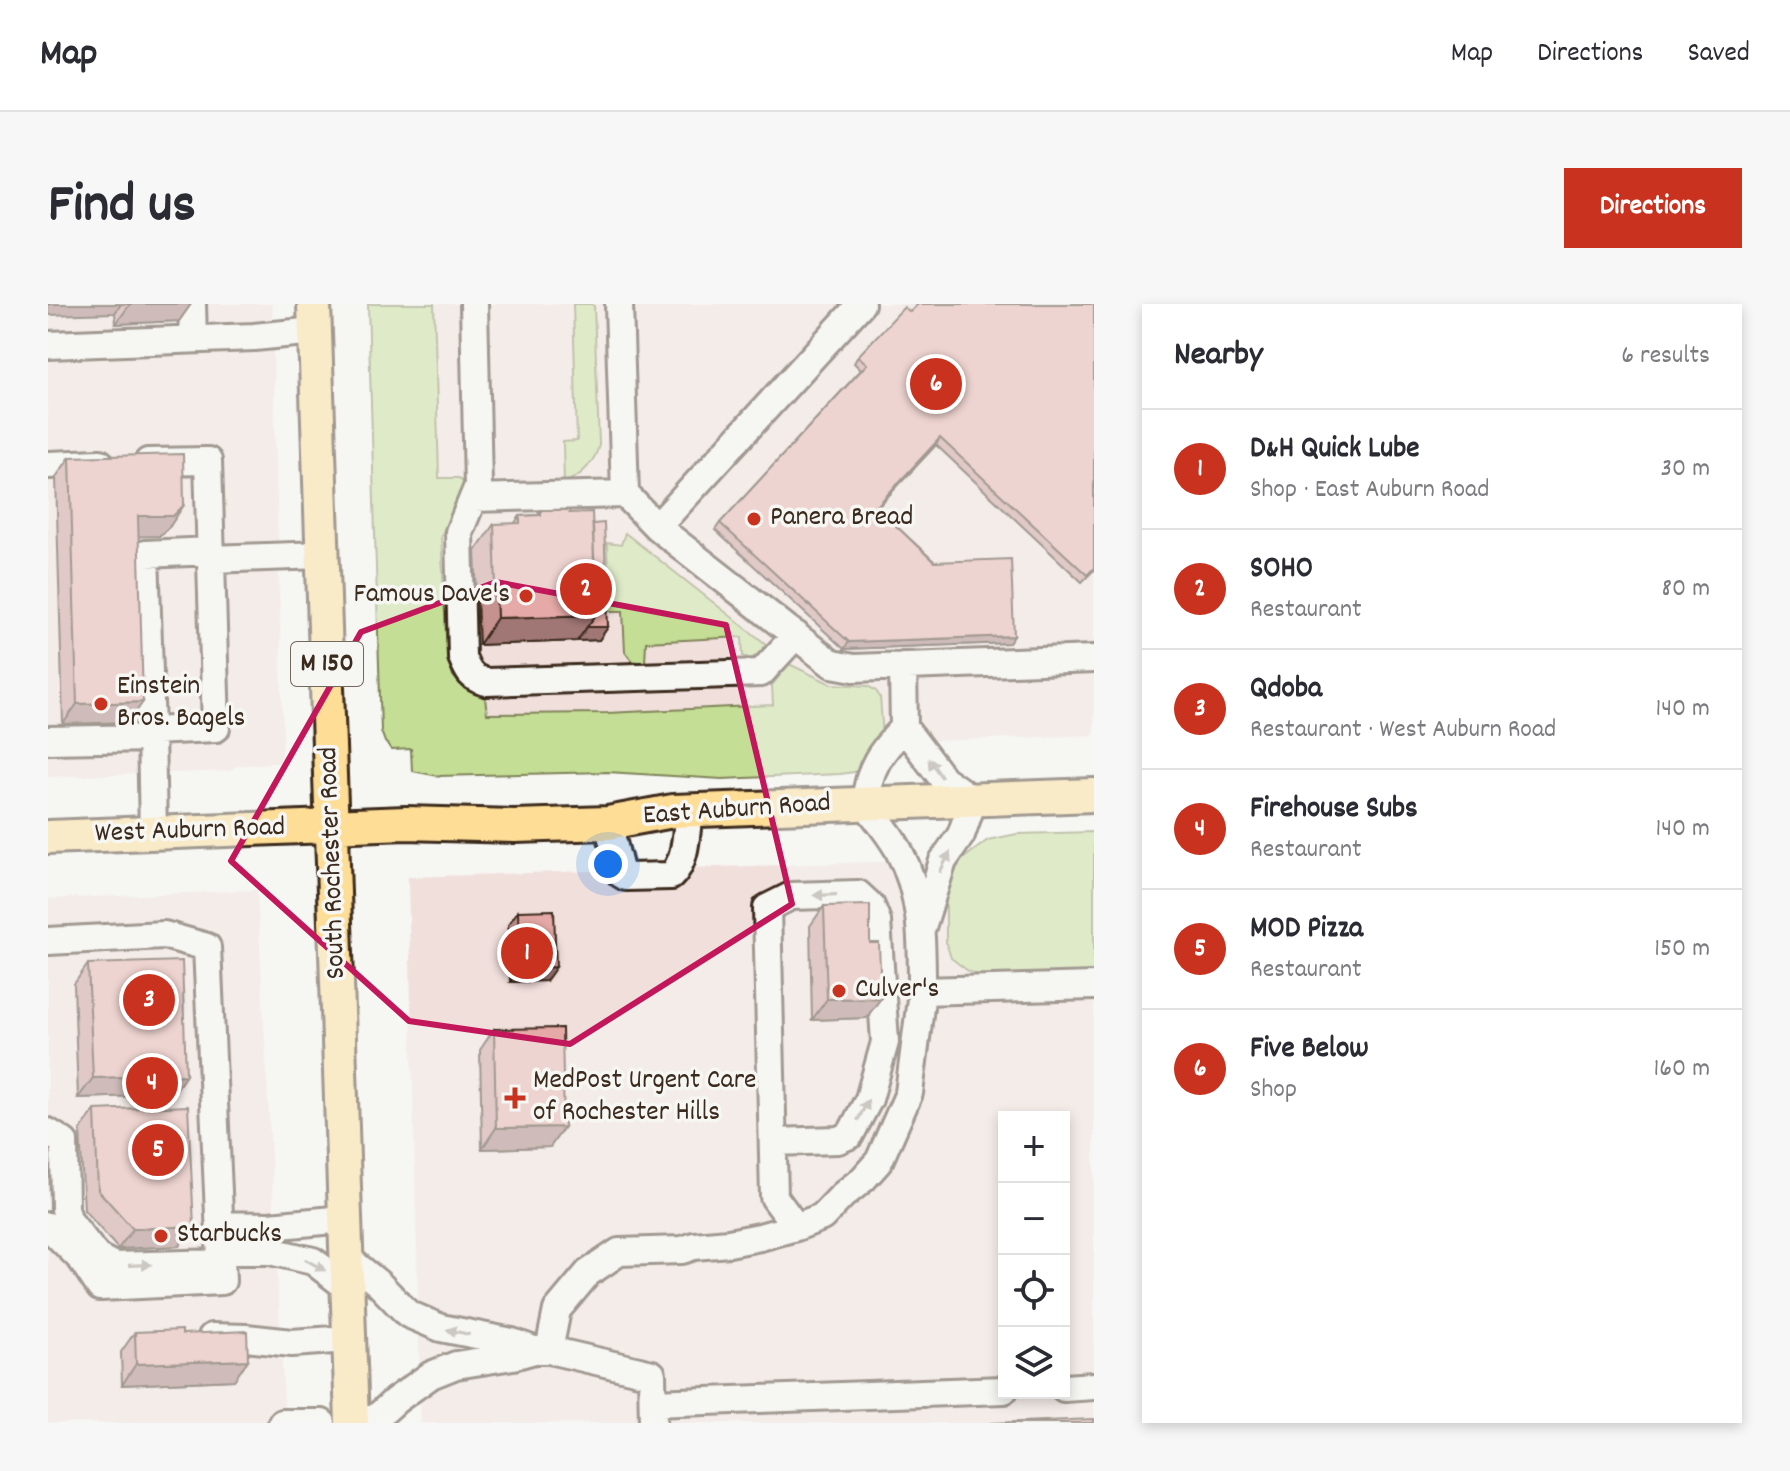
<!DOCTYPE html>
<meta charset="utf-8">
<style>
body{margin:0;font-family:Dekko,sans-serif;background:#f7f7f7;color:#2b2b33}
.controls{position:absolute;right:24px;bottom:24px;display:grid;overflow:hidden;border-radius:0px;box-shadow:0 4px 12px #0003}
.controls button{width:72px;height:72px;display:grid;place-items:center;padding:0;border:0;border-bottom:2px solid #e1e1e2;background:#fff;color:#2b2b33;font:40px sans-serif}
.you{position:absolute;left:560px;top:560px;width:28px;height:28px;margin:-20px;border:6px solid #fff;border-radius:50%;background:#1a73e8;box-shadow:0 0 0 12px #1a73e833}
.badge{display:grid;place-items:center;width:52px;height:52px;border-radius:50%;background:#c8321e;color:#fff;font-size:26px;font-weight:700}
.pin{position:absolute;translate:-50% -50%;border:4px solid #fff;box-shadow:0 2px 8px #0006}
.list{margin:0;padding:0;list-style:none}
h2{display:flex;justify-content:space-between;align-items:center;height:104px;margin:0;padding:0 32px;font-size:34px}
h2 small{font-size:26px;font-weight:400;color:#7c7c81}
.list li{display:grid;grid-template-columns:52px 1fr auto;gap:24px;align-items:center;box-sizing:border-box;height:120px;padding:0 32px;border-top:2px solid #e1e1e2}
.list b{display:block;font-size:30px;white-space:nowrap}
.list p{margin:0;font-size:26px;white-space:nowrap;color:#7c7c81}
.list em{font-size:26px;font-style:normal;color:#7c7c81}
.icon{flex:none;width:44px;height:44px;fill:none;stroke:currentColor;stroke-width:2;stroke-linecap:round;stroke-linejoin:round}
.map{position:relative;flex:none;width:1046px;height:1119px;overflow:hidden;border-radius:0px}
header{display:flex;align-items:center;gap:48px;box-sizing:border-box;height:112px;padding:0 40px;background:#fff;border-bottom:2px solid #e1e1e2}
header strong{font-size:38px}
nav{display:flex;gap:44px;margin-inline-start:auto;font-size:28px}
.intro{display:flex;align-items:center;justify-content:space-between;box-sizing:border-box;height:192px;padding:0 48px}
h1{margin:0;font-size:56px}
.button{padding:20px 36px;border-radius:0px;background:#c8321e;color:#fff;font-size:28px;font-weight:700}
main{display:flex;gap:48px;padding:0 48px}
aside{flex:1;background:#fff;border-radius:0px;box-shadow:0 4px 12px #0003}
.map>svg:first-child{display:block}
.built{fill:#f1dfdc;fill-rule:evenodd}
.green{fill:#c4de95;stroke:#80845a;stroke-width:2}
.lines{fill:none;stroke-linecap:round;stroke-linejoin:round}
.minor-casing{stroke:#3b2a1e;stroke-width:32}
.major-casing{stroke:#3b2a1e;stroke-width:38}
.minor{stroke:#f6f6f2;stroke-width:26}
.major{stroke:#fedd96;stroke-width:32}
.wall{fill:#c59290;stroke:#3b2a1e;stroke-width:2}
.shaded-wall{fill:#a07775;stroke:#3b2a1e;stroke-width:2}
.building{fill:#e5aaa7;stroke:#3b2a1e;stroke-width:2}
.oneway{fill:#989088}
.marked{fill:none;stroke:#c2185b;stroke-width:6;stroke-linejoin:round}
.poi-dot{fill:#c8321e;stroke:#f6f6f2;stroke-width:3}
.labels{text-anchor:middle;dominant-baseline:central;stroke-width:7;stroke-linejoin:round;paint-order:stroke}
.shield{fill:#f6f6f2;stroke:#73675e;stroke-width:2}
.shield-label{font-size:26px;font-weight:bold;fill:#3b2a1e}
.poi-label{font-size:28px;fill:#3b2a1e;stroke:#f6f6f2;text-anchor:start}
.street-label{font-size:28px;fill:#3b2a1e;stroke:#f6f6f2}
</style>
<header>
<strong>Map</strong>
<nav><a>Map</a><a>Directions</a><a>Saved</a></nav>
</header>
<div class="intro"><h1>Find us</h1><a class="button">Directions</a></div>
<main>
<div class="map">
<svg width="1046" height="1119" viewBox="0 0 1046 1119">
<rect width="100%" height="100%" fill="#f6f6f2"/>
<filter id="ink" filterUnits="userSpaceOnUse"><feTurbulence type="fractalNoise" baseFrequency=".0125" numOctaves="2"/><feDisplacementMap in="SourceGraphic" scale="16" xChannelSelector="R" yChannelSelector="G"/><feConvolveMatrix kernelMatrix="1 2 1 2 8 2 1 2 1" color-interpolation-filters="sRGB"/></filter>
<g filter="url(#ink)">
<path class="built" d="M 0,0 L 224,0 L 235,436 L 233,458 L 188,462 L 182,467 L 0,473 Z
M 346,0 L 1046,0 L 1046,431 L 879,437 L 362,441 Z
M 1046,551 L 1046,1119 L 373,1119 L 360,573 ZM 956,813 L 1016,813 L 1016,1089 L 956,1089 Z
M 209,586 L 237,1119 L 0,1119 L 0,595 Z"/>
<path class="green" d="M 320,0 L 386,0 L 391,174 L 411,174 L 417,180 L 393,232 L 399,350 L 405,372 L 414,382 L 437,394 L 439,410 L 559,409 L 725,401 L 724,381 L 741,360 L 783,380 L 820,382 L 828,387 L 832,393 L 835,433 L 819,462 L 806,468 L 792,470 L 674,475 L 559,468 L 390,472 L 364,467 L 363,445 L 344,446 L 337,438 L 333,427 Z
M 525,0 L 543,0 L 546,2 L 551,141 C 547,157 533,174 516,178 L 515,138 L 529,137 Z
M 577,229 L 718,340 L 719,343 L 703,355 L 695,352 L 694,333 L 598,338 L 597,359 L 584,357 L 577,348 L 575,307 L 561,307 L 559,239 L 573,241 Z
M 1046,528 L 1046,670 L 937,674 L 920,667 L 903,654 L 898,638 L 898,588 L 912,557 L 940,536 L 969,530 Z"/>
<g class="lines">
<g class="minor-casing">
<path id="minor" d="M 144,0 L 145,35
M 426,0 L 430,182 L 411,228 L 414,353 C 420,368 423,374 438,378 L 713,369 L 748,331
M 571,0 L 577,190 L 609,223 L 784,360 L 806,364 L 1046,355
M 0,41 L 206,33 L 267,27
M 100,158 L 160,157 L 168,424 L 103,427 L 105,529
M 0,161 L 52,159
M 425,194 L 577,190
M 609,223 L 813,0
M 163,255 L 275,251
M 855,362 L 856,424 L 895,475 L 925,496 L 913,531 L 895,557 L 874,623
M 856,424 C 832,448 821,463 817,499 C 828,514 841,529 850,545 C 875,592 874,636 874,687
M 103,427 L 97,250 L 163,247
M 0,436 L 103,434
M 560,519 L 573,570 L 578,573 L 623,572 C 639,557 638,527 641,506
M 0,637 L 116,631 L 159,643 L 174,977 L 52,983 L 34,956 L 0,922
M 0,828 L 16,838 L 17,905 L 21,917 L 49,953 L 66,962 L 173,959
M 725,838 L 790,836 L 802,831 L 821,795 L 837,738 L 829,617 L 823,602 L 810,590 L 743,592 L 719,604 L 726,893 L 748,923
M 172,921 L 221,922 L 297,915
M 173,947 L 222,947 L 265,957 L 300,984
M 298,953 L 332,981 L 360,1010 L 393,1024 L 464,1038 L 486,1046
M 164,1033 L 198,1034 L 244,1039 L 300,1035
M 501,1046 L 509,1006 L 540,969 L 571,948 L 634,946 L 646,942 L 681,939 L 712,933 L 748,923 L 774,913 L 795,891 L 815,875 L 831,857 L 861,789 L 874,687 L 1046,682
M 1016,1084 L 1046,1082
M 605,1099 L 956,1086
M 234,1119 L 274,1119
M 307,1119 L 329,1113 L 348,1096 L 383,1071 L 408,1061 L 465,1052 L 486,1046 L 501,1046 L 604,1070 L 605,1119"/>
</g>
<g class="major-casing">
<path id="major" d="M 266,0 L 304,1119
M 0,533 L 358,519 L 467,522 L 560,519 L 625,507 L 1046,491"/>
</g>
<use href="#minor" class="minor"/>
<use href="#major" class="major"/>
</g>
<path class="wall" d="M 0,0 L 143,0 L 131,17 L 68,20 L 67,9 Z
M 862,8 L 1046,266 L 1034,278 L 888,141 L 829,204 L 966,332 L 961,339 L 796,345 L 667,226 L 672,219 L 813,66 L 806,59 L 810,52 Z
M 22,153 L 122,222 L 111,232 L 90,232 L 81,418 L 15,420 L 8,173 Z
M 493,206 L 521,209 L 545,220 L 560,323 L 551,336 L 431,341 L 427,247 L 446,220 L 466,220 L 472,212 L 490,211 Z
M 776,602 L 822,639 L 833,694 L 818,714 L 764,716 L 762,622 Z
M 470,607 L 498,677 L 462,678 L 460,621 Z
M 40,660 L 138,771 L 124,791 L 30,794 L 26,680 Z
M 446,725 L 516,823 L 502,843 L 434,845 L 432,746 Z
M 47,806 L 146,922 L 131,942 L 70,945 L 36,906 L 32,826 Z
M 87,1028 L 134,1030 L 200,1056 L 186,1076 L 74,1081 L 73,1048 Z"/>
<path class="shaded-wall" d="M 0,0 L 73,0 L 67,9 L 0,11 Z
M 82,0 L 143,0 L 131,17 L 68,20 Z
M 892,134 L 888,141 L 823,210 L 828,203 Z
M 136,201 L 122,222 L 111,232 L 75,233 L 90,212 Z
M 548,311 L 529,337 L 431,341 L 449,314 Z
M 539,323 L 560,323 L 551,336 L 529,337 Z
M 966,332 L 961,339 L 796,345 L 801,338 Z
M 95,398 L 81,418 L 15,420 L 29,400 Z
M 508,663 L 498,677 L 462,678 L 472,664 Z
M 833,694 L 818,714 L 764,716 L 779,695 Z
M 138,771 L 124,791 L 30,794 L 45,774 Z
M 516,823 L 502,843 L 434,845 L 448,824 Z
M 146,922 L 131,942 L 70,945 L 85,925 Z
M 200,1056 L 186,1076 L 74,1081 L 88,1060 Z"/>
<path class="building" d="M 870,0 L 1046,0 L 1046,264 L 1039,271 L 892,134 L 828,203 L 886,258 L 963,255 L 966,332 L 801,338 L 672,219 L 819,60 L 810,52 L 856,3 L 862,8 Z
M 135,150 L 136,201 L 125,212 L 90,212 L 95,398 L 29,400 L 22,153 Z
M 493,206 L 521,206 L 521,209 L 544,208 L 548,311 L 449,314 L 446,220 L 472,219 L 472,212 L 493,211 Z
M 556,219 L 560,323 L 539,323 L 548,311 L 545,220 Z
M 822,601 L 822,639 L 831,639 L 833,694 L 779,695 L 776,602 Z
M 506,606 L 508,663 L 472,664 L 470,607 Z
M 134,657 L 138,771 L 45,774 L 40,660 Z
M 514,724 L 516,823 L 448,824 L 446,725 Z
M 140,802 L 146,922 L 85,925 L 50,886 L 47,806 Z
M 134,1026 L 134,1030 L 199,1027 L 200,1056 L 88,1060 L 87,1028 Z
M 1046,1115 L 1046,1119 L 943,1119 Z"/>
<defs><path id="oneway-solid" d="M-6-.8H1V-3.2L6.5 0L1 3.2V.8H-6Z" transform="scale(2)"/></defs>
<g class="oneway">
<use href="#oneway-solid" transform="translate(887 464) rotate(-126)"/>
<use href="#oneway-solid" transform="translate(897 558) rotate(-64)"/>
<use href="#oneway-solid" transform="translate(777 591) rotate(178)"/>
<use href="#oneway-solid" transform="translate(815 806) rotate(-63)"/>
<use href="#oneway-solid" transform="translate(92 961) rotate(-2)"/>
<use href="#oneway-solid" transform="translate(267 961) rotate(29)"/>
<use href="#oneway-solid" transform="translate(410 1028) rotate(-168)"/>
</g>
</g>
<path d="M0 0H1046V1119H0ZM 448,278 L 678,321 L 744,600 L 522,740 L 361,717 L 183,557 L 313,328 Z" fill="#f6f6f2" fill-opacity=".55" fill-rule="evenodd"/>
<path class="marked" d="M 448,278 L 678,321 L 744,600 L 522,740 L 361,717 L 183,557 L 313,328 Z"/>
<g class="poi-dot">
<circle cx="706" cy="215" r="8"/>
<circle cx="478" cy="292" r="8"/>
<circle cx="53" cy="400" r="8"/>
<circle cx="791" cy="687" r="8"/>
<path d="M463 782h8v8h8v8h-8v8h-8v-8h-8v-8h8z"/>
<circle cx="113" cy="932" r="8"/>
</g>
<g class="labels">
<rect class="shield" x="243" y="338" width="72" height="44" rx="6"/>
<g class="shield-label">
<text x="279" y="360">M 150</text>
</g>
<g class="poi-label">
<text x="722" y="215">Panera Bread</text>
<text x="462" y="292" text-anchor="end">Famous Dave's</text>
<text x="69" y="384">Einstein<tspan x="69" dy="32">Bros. Bagels</tspan></text>
<text x="807" y="687">Culver's</text>
<text x="485" y="778">MedPost Urgent Care<tspan x="485" dy="32">of Rochester Hills</tspan></text>
<text x="129" y="932">Starbucks</text>
</g>
<g class="street-label">
<text transform="translate(689 507) rotate(-4)">East Auburn Road</text>
<text transform="translate(142 528) rotate(-2)">West Auburn Road</text>
<text transform="translate(286 559) rotate(-92)">South Rochester Road</text>
</g>
</g>
</svg>
<div class="controls">
<button>+</button>
<button>−</button>
<button><svg class="icon" aria-label="locate" viewBox="0 0 24 24"><circle cx="12" cy="12" r="6"/><path d="M12 2v4M12 18v4M2 12h4M18 12h4"/></svg></button>
<button><svg class="icon" aria-label="layers" viewBox="0 0 24 24"><path d="M12 4l9 5-9 5-9-5zM3 14l9 5 9-5"/></svg></button>
</div>
<div class="you"></div>
<div class="pin badge" style="left:479px;top:649px">1</div>
<div class="pin badge" style="left:538px;top:285px">2</div>
<div class="pin badge" style="left:101px;top:696px">3</div>
<div class="pin badge" style="left:104px;top:779px">4</div>
<div class="pin badge" style="left:110px;top:846px">5</div>
<div class="pin badge" style="left:888px;top:80px">6</div>
</div>
<aside>
<h2>Nearby<small>6 results</small></h2>
<ul class="list">
<li><span class="badge">1</span><div><b>D&amp;H Quick Lube</b><p>Shop · East Auburn Road</p></div><em>30 m</em></li>
<li><span class="badge">2</span><div><b>SOHO</b><p>Restaurant</p></div><em>80 m</em></li>
<li><span class="badge">3</span><div><b>Qdoba</b><p>Restaurant · West Auburn Road</p></div><em>140 m</em></li>
<li><span class="badge">4</span><div><b>Firehouse Subs</b><p>Restaurant</p></div><em>140 m</em></li>
<li><span class="badge">5</span><div><b>MOD Pizza</b><p>Restaurant</p></div><em>150 m</em></li>
<li><span class="badge">6</span><div><b>Five Below</b><p>Shop</p></div><em>160 m</em></li>
</ul>
</aside>
</main>
